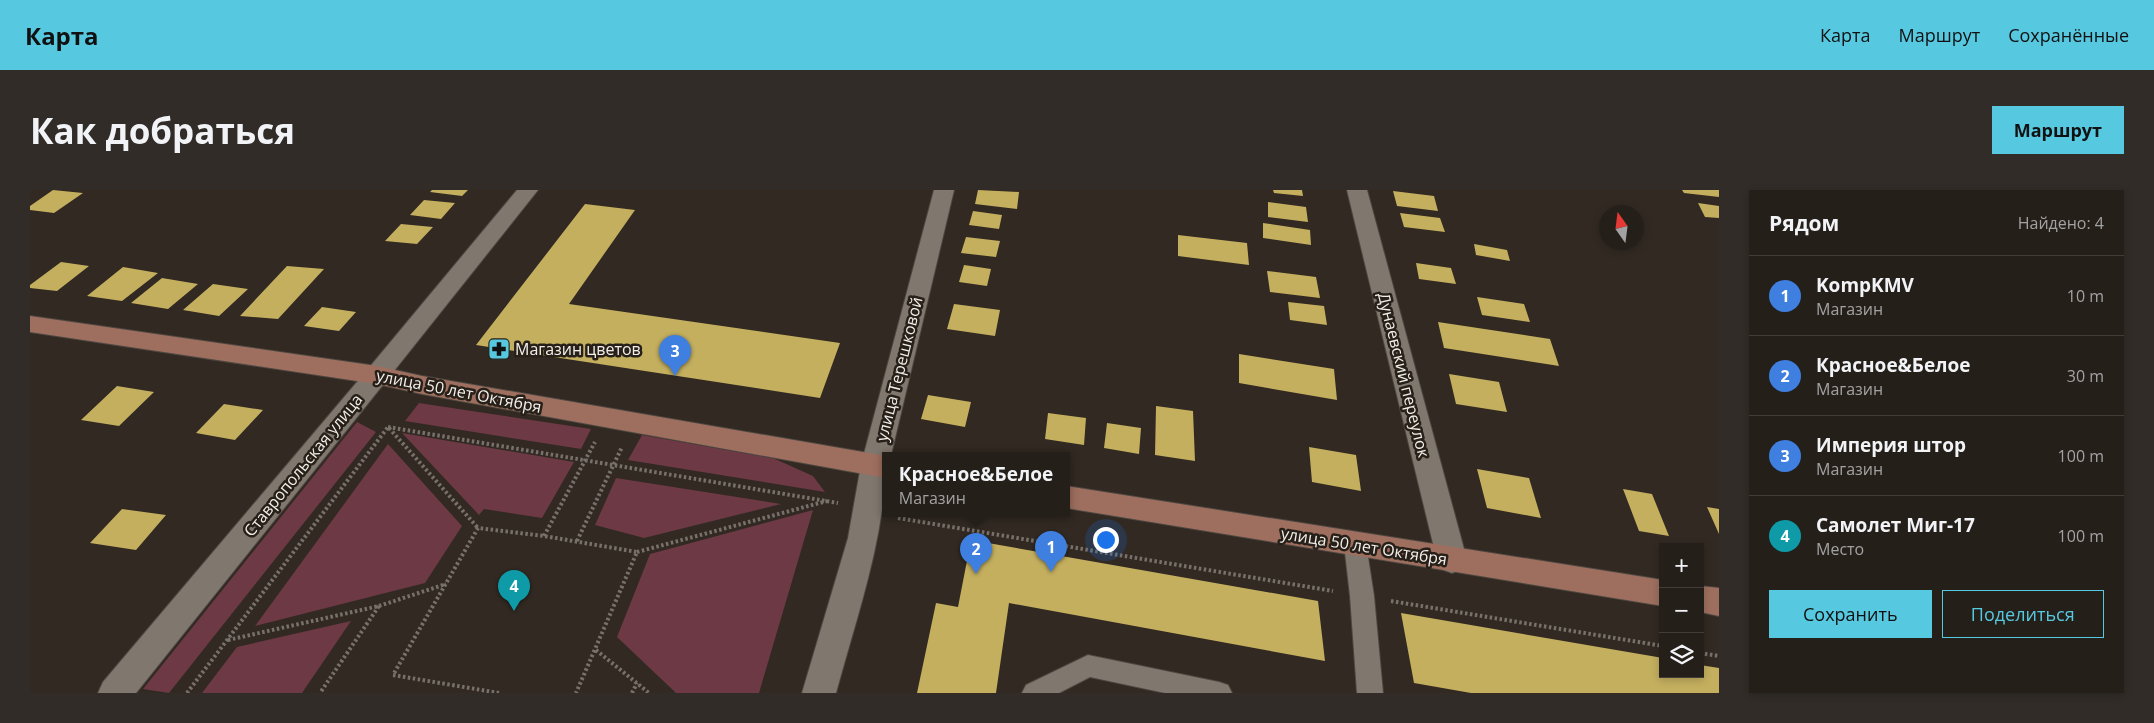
<!DOCTYPE html>
<html lang="ru">
<meta charset="utf-8">
<style>
body{margin:0;font-family:"Open Sans",sans-serif;background:#312c27;color:#f1f3f6}
.controls{position:absolute;right:15px;bottom:15px;display:grid;overflow:hidden;border-radius:0px;box-shadow:0 2px 8px #0003}
.controls button{width:45px;height:45px;display:grid;place-items:center;padding:0;border:0;border-bottom:1px solid #423d39;background:#251f1a;color:#f1f3f6;font:25px sans-serif}
.compass{position:absolute;left:1569px;top:15px;width:45px;height:45px;border-radius:50%;background:#251f1a;box-shadow:0 2px 8px #0003;rotate:346deg}
.you{position:absolute;left:1075px;top:349px;width:18px;height:18px;margin:-12px;border:4px solid #fff;border-radius:50%;background:#1a73e8;box-shadow:0 0 0 8px #1a73e833}
.badge{display:grid;place-items:center;width:32px;height:32px;border-radius:50%;background:#56c9e1;color:#fff;font-size:16px;font-weight:700}
.pin{position:absolute;translate:-50% -41px;filter:drop-shadow(0 1px 2px #0008)}
.pin::after{content:'';position:absolute;top:26px;width:18px;height:15px;background:inherit;clip-path:polygon(0 0,100% 0,50% 100%)}
.popup{position:absolute;left:852px;top:262px;width:188px;height:65px;box-sizing:border-box;display:grid;place-content:center;border-radius:0px;background:#251f1a;filter:drop-shadow(0 1px 4px #0005);font-size:16px;white-space:nowrap;color:#a3a2a2}
.popup b{font-size:19px;color:#f1f3f6}
.popup::after{content:'';position:absolute;left:50%;top:100%;margin-left:-10px;border:10px solid transparent;border-top-color:#251f1a}
.list{margin:0;padding:0;list-style:none}
h2{display:flex;justify-content:space-between;align-items:center;height:65px;margin:0;padding:0 20px;font-size:21px}
h2 small{font-size:16px;font-weight:400;color:#a3a2a2}
.list li{display:grid;grid-template-columns:32px 1fr auto;gap:15px;align-items:center;box-sizing:border-box;height:80px;padding:0 20px;border-top:1px solid #423d39}
.list b{display:block;font-size:19px;white-space:nowrap}
.list p{margin:0;font-size:16px;white-space:nowrap;color:#a3a2a2}
.list em{font-size:16px;font-style:normal;color:#a3a2a2}
.actions{display:flex;gap:10px;padding:15px 20px}
.actions a{flex:1;padding:11px 0;border:1px solid #56c9e1;border-radius:0px;text-align:center;font-size:18px;color:#56c9e1}
.actions .main{background:#56c9e1;color:#111}
.icon{flex:none;width:28px;height:28px;fill:none;stroke:currentColor;stroke-width:2;stroke-linecap:round;stroke-linejoin:round}
.map{position:relative;flex:none;width:1689px;height:503px;overflow:hidden;border-radius:0px}
header{display:flex;align-items:center;gap:30px;box-sizing:border-box;height:70px;padding:0 25px;background:#56c9e1;color:#111}
header strong{font-size:24px}
nav{display:flex;gap:28px;margin-inline-start:auto;font-size:18px}
.intro{display:flex;align-items:center;justify-content:space-between;box-sizing:border-box;height:120px;padding:0 30px}
h1{margin:0;font-size:35px}
.button{padding:12px 22px;border-radius:0px;background:#56c9e1;color:#111;font-size:18px;font-weight:700}
main{display:flex;gap:30px;padding:0 30px}
aside{flex:1;background:#251f1a;border-radius:0px;box-shadow:0 2px 8px #0003}
.map>svg:first-child{display:block}
.green{fill:#6c3945}
.building{fill:#c4af5f}
.lines{fill:none;stroke-linecap:round;stroke-linejoin:round}
.service-casing{stroke:#4d4741;stroke-width:2}
.minor-casing{stroke:#4d4741;stroke-width:2}
.tertiary-casing{stroke:#4d4741;stroke-width:2}
.secondary-casing{stroke:#4d4741;stroke-width:2}
.path{stroke:#78716b;stroke-width:4;stroke-dasharray:2.5 2.5;stroke-linecap:butt}
.service{fill:#80776f;fill-rule:evenodd}
.minor{fill:#80776f;fill-rule:evenodd}
.tertiary{fill:#80776f;fill-rule:evenodd}
.secondary{fill:#9e6f5f;fill-rule:evenodd}
.labels{text-anchor:middle;dominant-baseline:central;stroke-width:5;stroke-linejoin:round;paint-order:stroke}
.poi-label{font-size:16px;fill:#f3eee9;stroke:#272019;text-anchor:start}
.street-label{font-size:16px;fill:#f3eee9;stroke:#272019}
</style>
<header>
<strong>Карта</strong>
<nav><a>Карта</a><a>Маршрут</a><a>Сохранённые</a></nav>
</header>
<div class="intro"><h1>Как добраться</h1><a class="button">Маршрут</a></div>
<main>
<div class="map">
<svg width="1689" height="503" viewBox="0 0 1689 503">
<rect width="100%" height="100%" fill="#312922"/>
<path class="green" d="M 389,213 L 561,239 L 551,259 L 375,231 Z
M 327,232 L 346,242 L 139,503 L 113,499 Z
M 372,243 L 544,272 L 512,328 L 454,319 L 449,325 Z
M 612,245 L 743,268 L 783,286 L 795,302 L 598,270 Z
M 358,254 L 432,336 L 395,393 L 225,436 Z
M 586,288 L 751,314 L 614,348 L 565,335 Z
M 783,320 L 729,503 L 646,503 L 587,447 L 620,364 Z
M 321,431 L 272,503 L 172,503 L 207,457 Z"/>
<path class="building" d="M 23,0 L 53,3 L 24,23 L 0,20 L 0,16 Z
M 402,0 L 438,0 L 432,6 L 400,2 Z
M 948,0 L 989,2 L 987,19 L 945,14 Z
M 1243,0 L 1272,0 L 1273,6 L 1244,3 Z
M 1652,0 L 1689,0 L 1689,7 L 1654,3 Z
M 1363,1 L 1404,6 L 1408,21 L 1367,16 Z
M 394,10 L 425,13 L 411,29 L 380,25 Z
M 1238,12 L 1276,17 L 1278,32 L 1238,27 Z
M 1668,13 L 1689,16 L 1689,28 L 1675,27 Z
M 555,14 L 605,20 L 539,114 L 810,153 L 790,208 L 446,155 Z
M 943,21 L 972,25 L 969,39 L 939,35 Z
M 1370,23 L 1410,28 L 1415,42 L 1374,37 Z
M 1233,33 L 1280,40 L 1281,55 L 1233,48 Z
M 371,34 L 403,37 L 387,54 L 355,51 Z
M 1148,45 L 1217,53 L 1219,75 L 1148,66 Z
M 936,47 L 970,51 L 966,67 L 931,63 Z
M 1444,54 L 1477,60 L 1480,71 L 1446,65 Z
M 31,72 L 59,76 L 27,101 L 0,98 L 0,95 Z
M 1386,73 L 1421,78 L 1426,94 L 1389,89 Z
M 934,75 L 961,79 L 957,96 L 929,92 Z
M 257,76 L 294,79 L 248,129 L 210,126 Z
M 93,77 L 128,83 L 92,111 L 57,106 Z
M 1237,81 L 1286,87 L 1290,108 L 1240,102 Z
M 132,88 L 168,94 L 138,119 L 101,113 Z
M 183,94 L 218,99 L 189,126 L 153,120 Z
M 1447,107 L 1494,114 L 1500,132 L 1452,125 Z
M 1258,112 L 1294,116 L 1297,135 L 1260,130 Z
M 924,114 L 970,120 L 965,146 L 917,139 Z
M 292,117 L 326,122 L 309,141 L 274,136 Z
M 1408,132 L 1520,149 L 1529,176 L 1414,158 Z
M 1209,164 L 1304,179 L 1307,210 L 1209,193 Z
M 1419,184 L 1469,192 L 1477,222 L 1426,214 Z
M 87,196 L 124,202 L 89,236 L 51,230 Z
M 898,205 L 941,212 L 935,237 L 891,229 Z
M 194,214 L 233,220 L 205,250 L 166,243 Z
M 1126,216 L 1163,221 L 1165,271 L 1125,265 Z
M 1018,223 L 1056,228 L 1054,255 L 1015,249 Z
M 1077,233 L 1111,238 L 1109,264 L 1074,258 Z
M 1279,257 L 1326,265 L 1331,301 L 1282,292 Z
M 1447,279 L 1499,288 L 1511,328 L 1457,318 Z
M 1593,299 L 1622,304 L 1639,346 L 1609,341 Z
M 1677,317 L 1689,319 L 1689,344 Z
M 92,319 L 136,325 L 106,360 L 60,353 Z
M 941,350 L 1288,411 L 1295,471 L 979,413 L 966,503 L 887,503 L 906,413 L 928,417 Z
M 1371,423 L 1633,468 L 1633,484 L 1670,484 L 1670,475 L 1689,478 L 1689,503 L 1441,503 L 1384,493 Z"/>
<g class="lines">
<g class="service-casing">
<path id="service" d="M 1325,345 L 1333,348 L 1336,354 L 1344,406 L 1353,503 L 1327,503 L 1320,406 L 1314,354 L 1317,348 Z
M 1058,465 L 1189,492 L 1198,495 L 1202,503 L 1135,503 L 1060,487 L 1029,503 L 992,503 L 996,495 Z"/>
</g>
<g class="minor-casing">
<path id="minor" d="M 904,0 L 924,0 L 861,265 L 856,265 C 856,346 827,425 806,503 L 772,503 L 818,348 L 831,275 Z
M 1317,0 L 1337,0 L 1437,370 L 1433,379 L 1422,383 L 1411,379 L 1407,370 Z
M 347,176 L 356,179 L 360,185 L 356,191 L 106,503 L 68,503 L 73,492 L 338,179 Z"/>
</g>
<g class="tertiary-casing">
<path id="tertiary" d="M 487,0 L 508,0 L 356,191 L 347,194 L 338,191 L 334,185 L 338,179 Z"/>
</g>
<g class="secondary-casing">
<path id="secondary" d="M 0,126 L 347,176 L 392,186 L 856,266 L 856,288 L 392,204 L 347,194 L 0,142 Z
M 1036,296 L 1633,390 L 1633,416 L 1036,318 Z
M 1670,396 L 1689,398 L 1689,426 L 1670,422 Z"/>
</g>
<path class="path" d="M 358,237 L 808,313
M 359,238 L 448,338
M 868,328 L 1303,401
M 514,346 L 565,252
M 547,351 L 592,257
M 607,362 L 797,311
M 1361,411 L 1633,456
M 349,416 L 416,394
M 198,450 L 349,416 L 290,503
M 566,460 L 619,503
M 1670,463 L 1689,466
M 157,503 L 358,237
M 469,503 L 363,485 L 448,338 L 514,346 L 607,362 L 546,503
M 602,503 L 607,493"/>
<use href="#service" class="service"/>
<use href="#minor" class="minor"/>
<use href="#tertiary" class="tertiary"/>
<use href="#secondary" class="secondary"/>
</g>
<defs>
<g id="pharmacy-square" transform="scale(1.125)"><rect x="-9" y="-9" width="18" height="18" rx="4" fill="#56c9e1" stroke="#272019"/><path d="M-2-6h4v4h4v4h-4v4h-4v-4h-4v-4h4Z" fill="#111"/></g>
</defs>
<g fill-rule="evenodd">
<use href="#pharmacy-square" x="469" y="159"/>
</g>
<g class="labels">
<g class="poi-label">
<text x="485" y="159">Магазин цветов</text>
</g>
<g class="street-label">
<text transform="translate(869 179) rotate(-76)">улица Терешковой</text>
<text transform="translate(1374 185) rotate(76)">Дунаевский переулок</text>
<text transform="translate(429 201) rotate(11)">улица 50 лет Октября</text>
<text transform="translate(273 275) rotate(-51)">Ставропольская улица</text>
<text transform="translate(1334 356) rotate(9)">улица 50 лет Октября</text>
</g>
</g>
</svg>
<div class="controls">
<button>+</button>
<button>−</button>
<button><svg class="icon" aria-label="layers" viewBox="0 0 24 24"><path d="M12 4l9 5-9 5-9-5zM3 14l9 5 9-5"/></svg></button>
</div>
<svg class="compass" viewBox="-18 -18 36 36"><path d="M0-13l5 13h-10z" fill="#e53935"/><path d="M0 13l5-13h-10z" fill="#a3a2a2"/></svg>
<div class="you"></div>
<div class="pin badge" style="left:1021px;top:382px;background:#3f7fe0">1</div>
<div class="pin badge" style="left:946px;top:384px;background:#3f7fe0">2</div>
<div class="popup"><b>Красное&amp;Белое</b>Магазин</div>
<div class="pin badge" style="left:645px;top:186px;background:#3f7fe0">3</div>
<div class="pin badge" style="left:484px;top:421px;background:#0f9aa8">4</div>
</div>
<aside>
<h2>Рядом<small>Найдено: 4</small></h2>
<ul class="list">
<li><span class="badge" style="background:#3f7fe0">1</span><div><b>KompKMV</b><p>Магазин</p></div><em>10 m</em></li>
<li><span class="badge" style="background:#3f7fe0">2</span><div><b>Красное&amp;Белое</b><p>Магазин</p></div><em>30 m</em></li>
<li><span class="badge" style="background:#3f7fe0">3</span><div><b>Империя штор</b><p>Магазин</p></div><em>100 m</em></li>
<li><span class="badge" style="background:#0f9aa8">4</span><div><b>Самолет Миг-17</b><p>Место</p></div><em>100 m</em></li>
</ul>
<div class="actions"><a class="main">Сохранить</a><a>Поделиться</a></div>
</aside>
</main>
